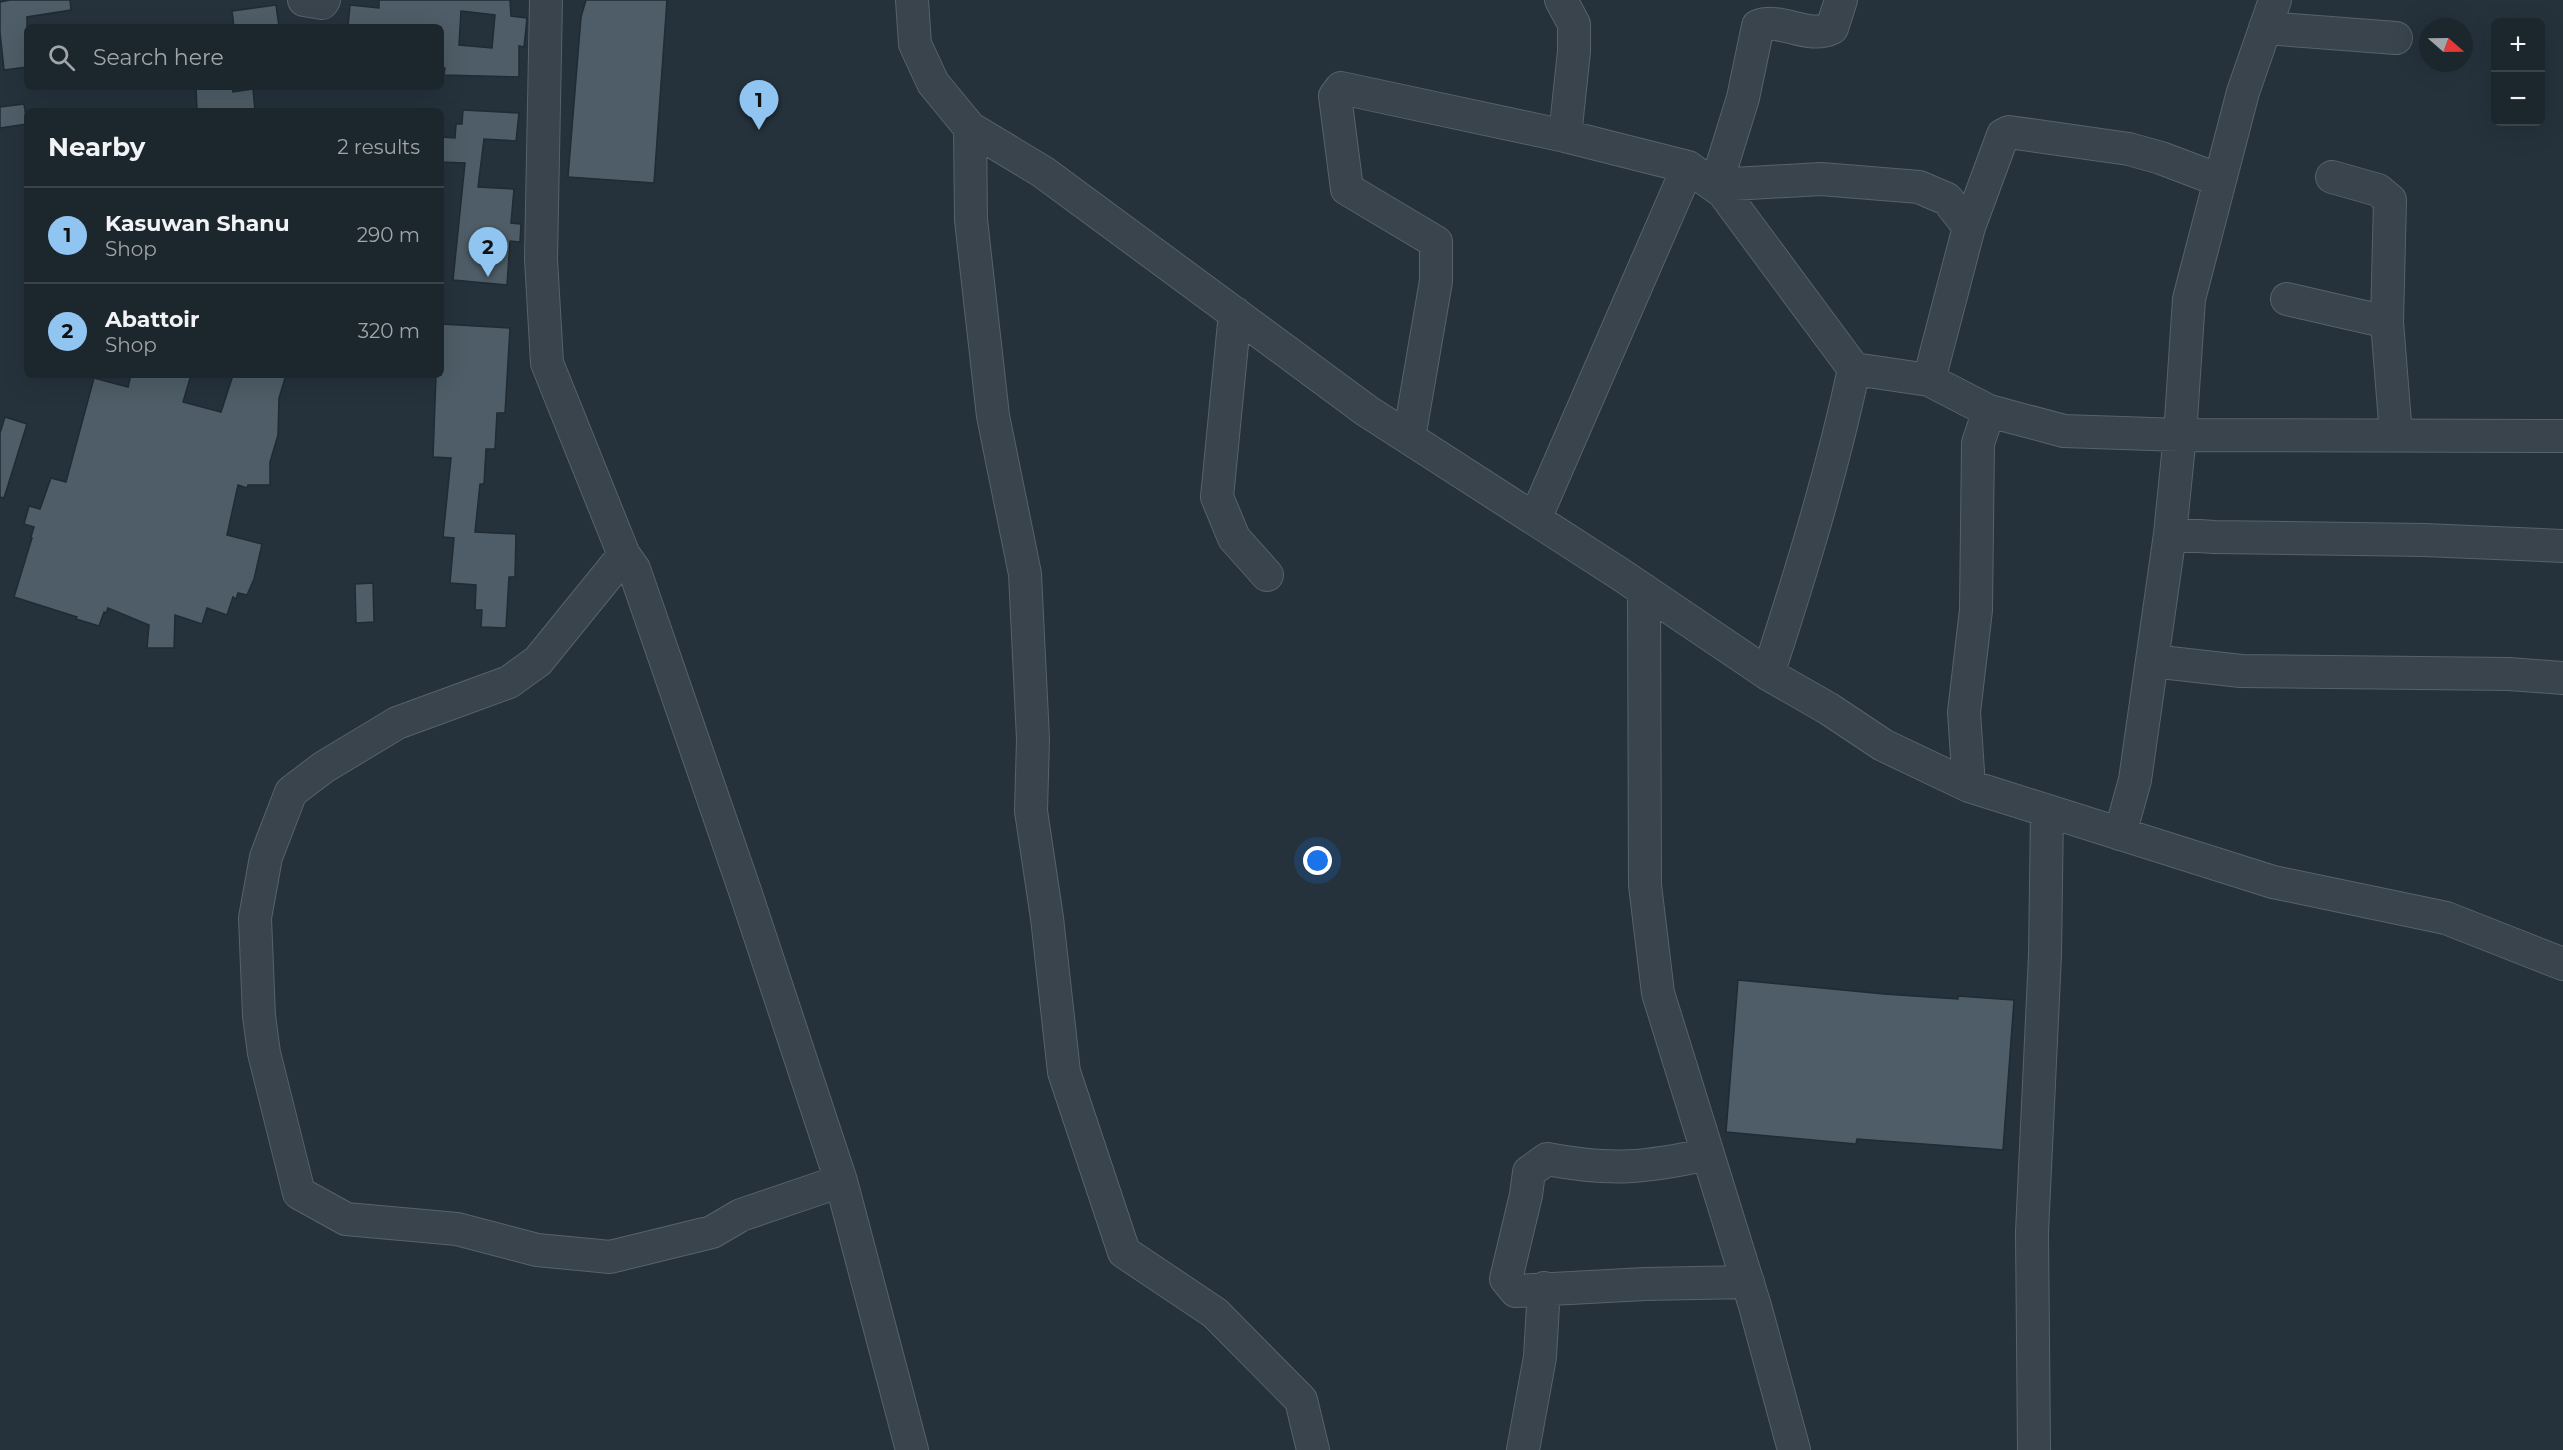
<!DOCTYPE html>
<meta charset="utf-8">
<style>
body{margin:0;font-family:Montserrat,sans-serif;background:#252e35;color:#f1f3f6}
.controls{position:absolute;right:18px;top:18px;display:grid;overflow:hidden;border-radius:9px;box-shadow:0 6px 24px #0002}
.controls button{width:54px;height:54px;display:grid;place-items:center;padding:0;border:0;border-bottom:2px solid #3a4349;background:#1c262d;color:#f1f3f6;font:30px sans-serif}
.compass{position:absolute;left:2419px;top:18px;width:54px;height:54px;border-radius:50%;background:#1c262d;box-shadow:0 6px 24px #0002;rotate:110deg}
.you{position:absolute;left:1318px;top:861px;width:21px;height:21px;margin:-15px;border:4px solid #fff;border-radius:50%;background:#1a73e8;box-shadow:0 0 0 9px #1a73e833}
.badge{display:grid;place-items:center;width:39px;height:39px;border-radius:50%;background:#90c4f1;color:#111;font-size:20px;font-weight:700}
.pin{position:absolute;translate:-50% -50px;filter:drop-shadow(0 2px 3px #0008)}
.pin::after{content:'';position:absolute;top:32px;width:21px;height:18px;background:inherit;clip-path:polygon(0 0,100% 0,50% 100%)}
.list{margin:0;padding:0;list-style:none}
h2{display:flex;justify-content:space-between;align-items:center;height:78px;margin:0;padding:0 24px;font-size:26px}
h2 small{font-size:20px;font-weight:400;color:#a0a5aa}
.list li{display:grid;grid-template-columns:39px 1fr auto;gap:18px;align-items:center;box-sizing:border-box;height:96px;padding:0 24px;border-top:2px solid #3a4349}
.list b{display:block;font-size:22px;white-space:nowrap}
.list p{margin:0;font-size:20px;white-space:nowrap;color:#a0a5aa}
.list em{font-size:20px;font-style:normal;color:#a0a5aa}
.icon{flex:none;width:33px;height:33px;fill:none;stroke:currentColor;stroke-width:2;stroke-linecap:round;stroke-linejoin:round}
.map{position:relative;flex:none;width:2563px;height:1450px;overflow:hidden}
.search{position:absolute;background:#1c262d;box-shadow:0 6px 24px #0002;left:24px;top:24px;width:420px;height:66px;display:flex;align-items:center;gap:15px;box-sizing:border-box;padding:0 21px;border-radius:9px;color:#a0a5aa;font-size:22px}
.panel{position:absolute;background:#1c262d;box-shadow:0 6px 24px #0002;left:24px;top:108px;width:420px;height:270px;border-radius:9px}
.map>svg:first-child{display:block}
.building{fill:#4e5d67;stroke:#202b33;stroke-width:1.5;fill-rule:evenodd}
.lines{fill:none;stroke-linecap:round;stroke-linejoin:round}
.minor-casing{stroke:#57626a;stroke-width:34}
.minor{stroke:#39444c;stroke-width:32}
</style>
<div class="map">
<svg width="2563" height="1450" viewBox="0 0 2563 1450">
<rect width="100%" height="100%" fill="#25323c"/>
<path class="building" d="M 10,0 L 70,0 L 71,10 L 27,17 L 27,67 L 4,70 L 0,32 L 0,2 Z
M 379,0 L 510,0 L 511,16 L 527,18 L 524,47 L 519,46 L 519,77 L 444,75 L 445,68 L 441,68 L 441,27 L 348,27 L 350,5 L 379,8 ZM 461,11 L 495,15 L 492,48 L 459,45 Z
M 586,0 L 667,0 L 654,183 L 568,177 L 581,17 Z
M 276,5 L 279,27 L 234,27 L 232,11 Z
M 196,87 L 232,87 L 233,92 L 253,89 L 255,111 L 197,111 Z
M 24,104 L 27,124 L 0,128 L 0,107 Z
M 463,110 L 519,113 L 516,141 L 484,139 L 478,187 L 514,189 L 511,223 L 521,224 L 520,242 L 510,241 L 507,285 L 453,280 L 465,163 L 441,162 L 441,137 L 455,138 L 456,124 L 462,124 Z
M 441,324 L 510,328 L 505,413 L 497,413 L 495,449 L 486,449 L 484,484 L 480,484 L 475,532 L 516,534 L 515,577 L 509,577 L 506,628 L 481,627 L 482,610 L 475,610 L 476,585 L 450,583 L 454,538 L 443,537 L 451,458 L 433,457 L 436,375 L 441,375 Z
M 131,375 L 191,375 L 183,402 L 221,412 L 233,375 L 286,375 L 279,398 L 278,435 L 270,462 L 270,485 L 248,485 L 247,488 L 238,485 L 227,535 L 262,544 L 254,579 L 247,595 L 238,593 L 236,599 L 233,597 L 227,615 L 207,608 L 202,624 L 175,615 L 174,648 L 147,648 L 149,625 L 108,608 L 106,613 L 104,612 L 99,626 L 76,619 L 77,617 L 14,597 L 32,538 L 31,537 L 34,527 L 24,524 L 29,506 L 40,509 L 51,478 L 66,482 L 94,378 L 128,387 Z
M 5,417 L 27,424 L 4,498 L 0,497 L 0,433 Z
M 373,583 L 374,622 L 356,623 L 355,584 Z
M 1738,980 L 1884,994 L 1958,999 L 1958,996 L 2014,1000 L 2003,1150 L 1857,1139 L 1856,1144 L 1726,1132 Z"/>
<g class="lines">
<g class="minor-casing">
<path id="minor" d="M 304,0 L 322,3 L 324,0
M 546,0 L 541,259 L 547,363 L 624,555 L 634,569 L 746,894 L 841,1181 L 912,1450
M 912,0 L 915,44 L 933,83 L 970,128 L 1043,172 L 1367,411 L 1620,574 L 1768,674 L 1829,709 L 1883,745 L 1969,786 L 2273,882 L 2446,918 L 2563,964
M 1561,0 L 1574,24 L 1574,51 L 1565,136
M 1841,0 L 1832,28 C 1808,40 1782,17 1758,26 L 1743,98 L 1716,185 L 1821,179 L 1919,187 L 1947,199 L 1969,227
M 2265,28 L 2396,38
M 970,128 L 971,220 L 993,416 L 1025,574 L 1033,739 L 1031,811 L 1047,918 L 1064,1072 L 1124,1252 L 1215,1313 L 1301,1400 L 1313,1450
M 2332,177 L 2378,190 L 2390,200 L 2387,322 L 2396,435
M 2287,299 L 2387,322
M 1235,313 L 1217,497 L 1234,538 L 1267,575
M 1929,380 L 1969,227 L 2003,135 L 2009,132 L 2129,149 L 2161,158 L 2219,180
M 1409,438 L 1436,281 L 1436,242 L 1347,189 L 1335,96 L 1341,88 L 1565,136 L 1688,167 L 1723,192 L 1854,369 L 1929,380 L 1989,411 L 2064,431 L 2180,435 L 2563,436
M 1535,519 L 1688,167
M 2170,534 L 2214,537 L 2424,540 L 2563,546
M 624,555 L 538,661 L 509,682 L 397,723 L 324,767 L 291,792 L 266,857 L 255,918 L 259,1016 L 264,1053 L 299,1193 L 346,1219 L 457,1229 L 537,1250 L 610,1257 L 712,1232 L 741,1215 L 841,1181
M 1644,590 L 1645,885 L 1658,993 L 1755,1306 L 1794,1450
M 2152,661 L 2241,671 L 2509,674 L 2563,678
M 1768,674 C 1801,573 1832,472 1854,369
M 1969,786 L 1964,712 L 1976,610 L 1978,443 L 1989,411
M 2120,834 L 2135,780 L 2170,534 L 2180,435 L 2189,299 L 2243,92 L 2275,0
M 1708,1154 C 1646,1168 1610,1171 1547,1159 L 1529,1172 L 1526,1195 L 1506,1279 L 1516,1291 L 1645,1284 L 1748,1282
M 1523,1450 L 1540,1357 L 1544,1288
M 2034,1450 L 2032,1232 L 2045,955 L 2047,811"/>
</g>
<use href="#minor" class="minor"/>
</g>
</svg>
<div class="controls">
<button>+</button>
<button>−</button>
</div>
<svg class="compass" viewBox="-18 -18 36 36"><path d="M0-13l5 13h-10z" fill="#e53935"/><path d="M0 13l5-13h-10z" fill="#a0a5aa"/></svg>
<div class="you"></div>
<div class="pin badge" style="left:759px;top:130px">1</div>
<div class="pin badge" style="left:488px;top:277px">2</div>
<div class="search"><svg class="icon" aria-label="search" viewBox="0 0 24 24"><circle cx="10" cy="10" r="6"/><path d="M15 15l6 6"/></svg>Search here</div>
<section class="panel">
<h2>Nearby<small>2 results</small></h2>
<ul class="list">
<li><span class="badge">1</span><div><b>Kasuwan Shanu</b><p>Shop</p></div><em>290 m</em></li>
<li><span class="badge">2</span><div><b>Abattoir</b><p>Shop</p></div><em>320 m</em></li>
</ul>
</section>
</div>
